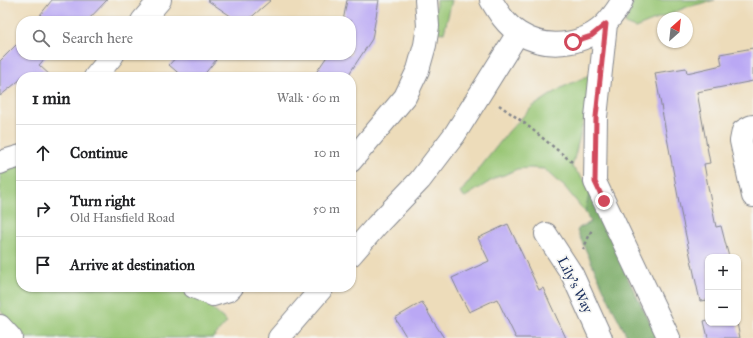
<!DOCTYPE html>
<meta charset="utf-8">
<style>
body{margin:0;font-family:"IM FELL Great Primer",serif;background:#f2f2f2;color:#202124}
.controls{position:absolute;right:12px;bottom:12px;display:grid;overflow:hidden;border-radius:8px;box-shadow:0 1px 3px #0004}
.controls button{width:36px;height:36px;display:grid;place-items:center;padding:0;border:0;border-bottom:1px solid #e0e0e0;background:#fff;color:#202124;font:20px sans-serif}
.compass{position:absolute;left:657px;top:12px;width:36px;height:36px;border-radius:50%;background:#fff;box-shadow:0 1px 3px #0004;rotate:27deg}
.stop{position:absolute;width:12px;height:12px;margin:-9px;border:3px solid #d1495b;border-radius:50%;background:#fff}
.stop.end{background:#d1495b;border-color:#fff;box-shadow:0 1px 4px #0008}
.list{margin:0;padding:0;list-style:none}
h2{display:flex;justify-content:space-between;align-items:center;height:52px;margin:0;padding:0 16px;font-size:17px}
h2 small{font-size:13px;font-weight:400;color:#757577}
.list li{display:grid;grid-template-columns:26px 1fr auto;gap:12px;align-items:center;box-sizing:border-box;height:56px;padding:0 16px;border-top:1px solid #e0e0e0}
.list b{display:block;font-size:15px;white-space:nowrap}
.list p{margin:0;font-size:13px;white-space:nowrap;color:#757577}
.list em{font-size:13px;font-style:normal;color:#757577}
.icon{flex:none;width:22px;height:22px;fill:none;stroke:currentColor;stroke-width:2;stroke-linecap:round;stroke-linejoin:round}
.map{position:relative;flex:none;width:753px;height:338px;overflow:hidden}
.search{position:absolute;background:#fff;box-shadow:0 1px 3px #0004;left:16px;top:16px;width:340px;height:44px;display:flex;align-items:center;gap:10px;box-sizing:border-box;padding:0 14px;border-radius:16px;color:#757577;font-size:15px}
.panel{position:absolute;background:#fff;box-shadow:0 1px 3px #0004;left:16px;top:72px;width:340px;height:220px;border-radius:16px}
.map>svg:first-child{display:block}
.green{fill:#99c674;stroke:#5a7a69}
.forest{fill:#7aab66;stroke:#4a6d62}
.building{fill:#baa8f4}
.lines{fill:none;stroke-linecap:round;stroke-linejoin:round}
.minor-casing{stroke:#84868c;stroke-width:24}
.path{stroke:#84868c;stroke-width:2.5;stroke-dasharray:3 3;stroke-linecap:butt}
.minor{stroke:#fff;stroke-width:22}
.route{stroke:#d1495b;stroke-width:5}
.labels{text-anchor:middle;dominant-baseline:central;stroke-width:3.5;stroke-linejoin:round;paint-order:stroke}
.street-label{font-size:14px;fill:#1b2f5e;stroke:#f6f6f2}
</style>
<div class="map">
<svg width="753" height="338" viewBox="0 0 753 338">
<rect width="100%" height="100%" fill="#f6f6f2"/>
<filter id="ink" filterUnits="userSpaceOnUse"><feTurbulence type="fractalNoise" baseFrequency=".025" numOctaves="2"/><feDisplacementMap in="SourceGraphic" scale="8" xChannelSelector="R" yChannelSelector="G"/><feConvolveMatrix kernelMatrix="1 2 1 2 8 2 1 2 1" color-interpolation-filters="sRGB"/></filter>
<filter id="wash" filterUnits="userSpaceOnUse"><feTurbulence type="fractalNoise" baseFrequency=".012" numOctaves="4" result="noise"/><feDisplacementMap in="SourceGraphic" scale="16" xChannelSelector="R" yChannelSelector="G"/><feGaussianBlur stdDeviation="0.9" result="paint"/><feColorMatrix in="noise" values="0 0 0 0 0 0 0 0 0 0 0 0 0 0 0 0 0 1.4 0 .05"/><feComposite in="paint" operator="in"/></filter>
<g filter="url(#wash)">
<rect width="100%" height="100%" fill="#eddcba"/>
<path class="green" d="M 436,0 L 452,0 L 444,33 L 435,32 Z
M 634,0 L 715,0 L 687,7 L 635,28 L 625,24 Z
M 596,72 L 572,167 L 591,187 L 585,212 L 564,186 L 557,181 L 544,169 L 530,168 L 517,169 L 504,175 L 497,177 L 465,197 L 460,193 L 509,131 L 532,107 L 563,87 Z
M 21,165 L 21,287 L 188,287 L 227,322 L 213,338 L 27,338 L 12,324 L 0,310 L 0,174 Z"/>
<path class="forest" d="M 591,187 L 629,281 L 658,338 L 628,338 L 612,307 L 577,231 L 579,228 L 591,222 L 585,212 Z"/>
<g id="blocks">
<path class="building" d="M 52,0 L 107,0 L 87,21 L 47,21 L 40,15 Z
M 207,0 L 271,0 L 247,21 L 238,21 Z
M 347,0 L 379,0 L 372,39 L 347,77 L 313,77 L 328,55 L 351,55 L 351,21 L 343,21 Z
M 21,40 L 21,55 L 48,55 L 39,65 L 52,77 L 21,77 L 21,79 L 0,96 L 0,61 Z
M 753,48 L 753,81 L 697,92 L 710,163 L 704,164 L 709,192 L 716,227 L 721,226 L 729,257 L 708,257 L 708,300 L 700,301 L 681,213 L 655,73 L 686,68 L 687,73 L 722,65 L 720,54 Z
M 178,55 L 210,55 L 216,60 L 202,77 L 183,77 L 169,65 Z
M 508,224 L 539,290 L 543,288 L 566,338 L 516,338 L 497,299 L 469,312 L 460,295 L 452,278 L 489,261 L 478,238 Z
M 422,302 L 433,321 L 444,338 L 407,338 L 395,318 Z
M 708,320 L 708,323 L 737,323 L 740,338 L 708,338 L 704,321 Z"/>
</g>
</g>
<g filter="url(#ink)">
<use href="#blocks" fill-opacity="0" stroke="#84868c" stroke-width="1"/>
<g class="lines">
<g class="minor-casing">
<path id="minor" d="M 491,0 C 498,12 506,25 519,33 C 549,52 591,45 612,16 C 616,11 620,6 622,0
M 142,21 L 160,0
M 606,24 L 596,117 L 595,182 L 669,338
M 95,77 L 113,55
M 753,126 L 750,127 L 743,131 L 741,141 L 753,196
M 351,161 L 405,97 L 418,70 L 425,45 L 428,26 L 426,0
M 0,163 L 7,160 L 21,156
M 546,234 L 572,274 L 601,338
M 351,255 L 377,225 L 420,180 L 455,134 L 518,33
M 194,287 L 213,295 L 229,290 L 232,287
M 0,326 L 11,338
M 279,338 L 323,287"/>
</g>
<path class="path" d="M 499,105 L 523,122 L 572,162
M 583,250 L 592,229"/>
<use href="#minor" class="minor"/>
</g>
</g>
<g class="lines" filter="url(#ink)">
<path class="route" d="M 573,42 L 591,36 L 606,24 L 596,117 L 595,182 L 604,201"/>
</g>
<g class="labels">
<g class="street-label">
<text transform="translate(575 285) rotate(63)">Lily's Way</text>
</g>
</g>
</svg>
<div class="controls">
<button>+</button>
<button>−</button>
</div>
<svg class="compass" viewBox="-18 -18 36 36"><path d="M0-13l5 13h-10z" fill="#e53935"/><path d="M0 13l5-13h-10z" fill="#757577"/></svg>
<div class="stop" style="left:573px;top:42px"></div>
<div class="stop end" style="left:604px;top:201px"></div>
<div class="search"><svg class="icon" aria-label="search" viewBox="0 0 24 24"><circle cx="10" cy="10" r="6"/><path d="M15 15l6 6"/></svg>Search here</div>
<section class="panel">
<h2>1 min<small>Walk · 60 m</small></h2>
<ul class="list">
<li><svg class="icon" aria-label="ahead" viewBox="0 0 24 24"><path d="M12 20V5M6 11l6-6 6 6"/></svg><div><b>Continue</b></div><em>10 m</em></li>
<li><svg class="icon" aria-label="right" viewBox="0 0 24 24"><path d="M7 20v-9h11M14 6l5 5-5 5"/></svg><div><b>Turn right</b><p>Old Hansfield Road</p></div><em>50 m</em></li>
<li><svg class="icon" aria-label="arrive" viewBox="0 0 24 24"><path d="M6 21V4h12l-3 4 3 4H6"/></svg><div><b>Arrive at destination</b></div></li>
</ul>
</section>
</div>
